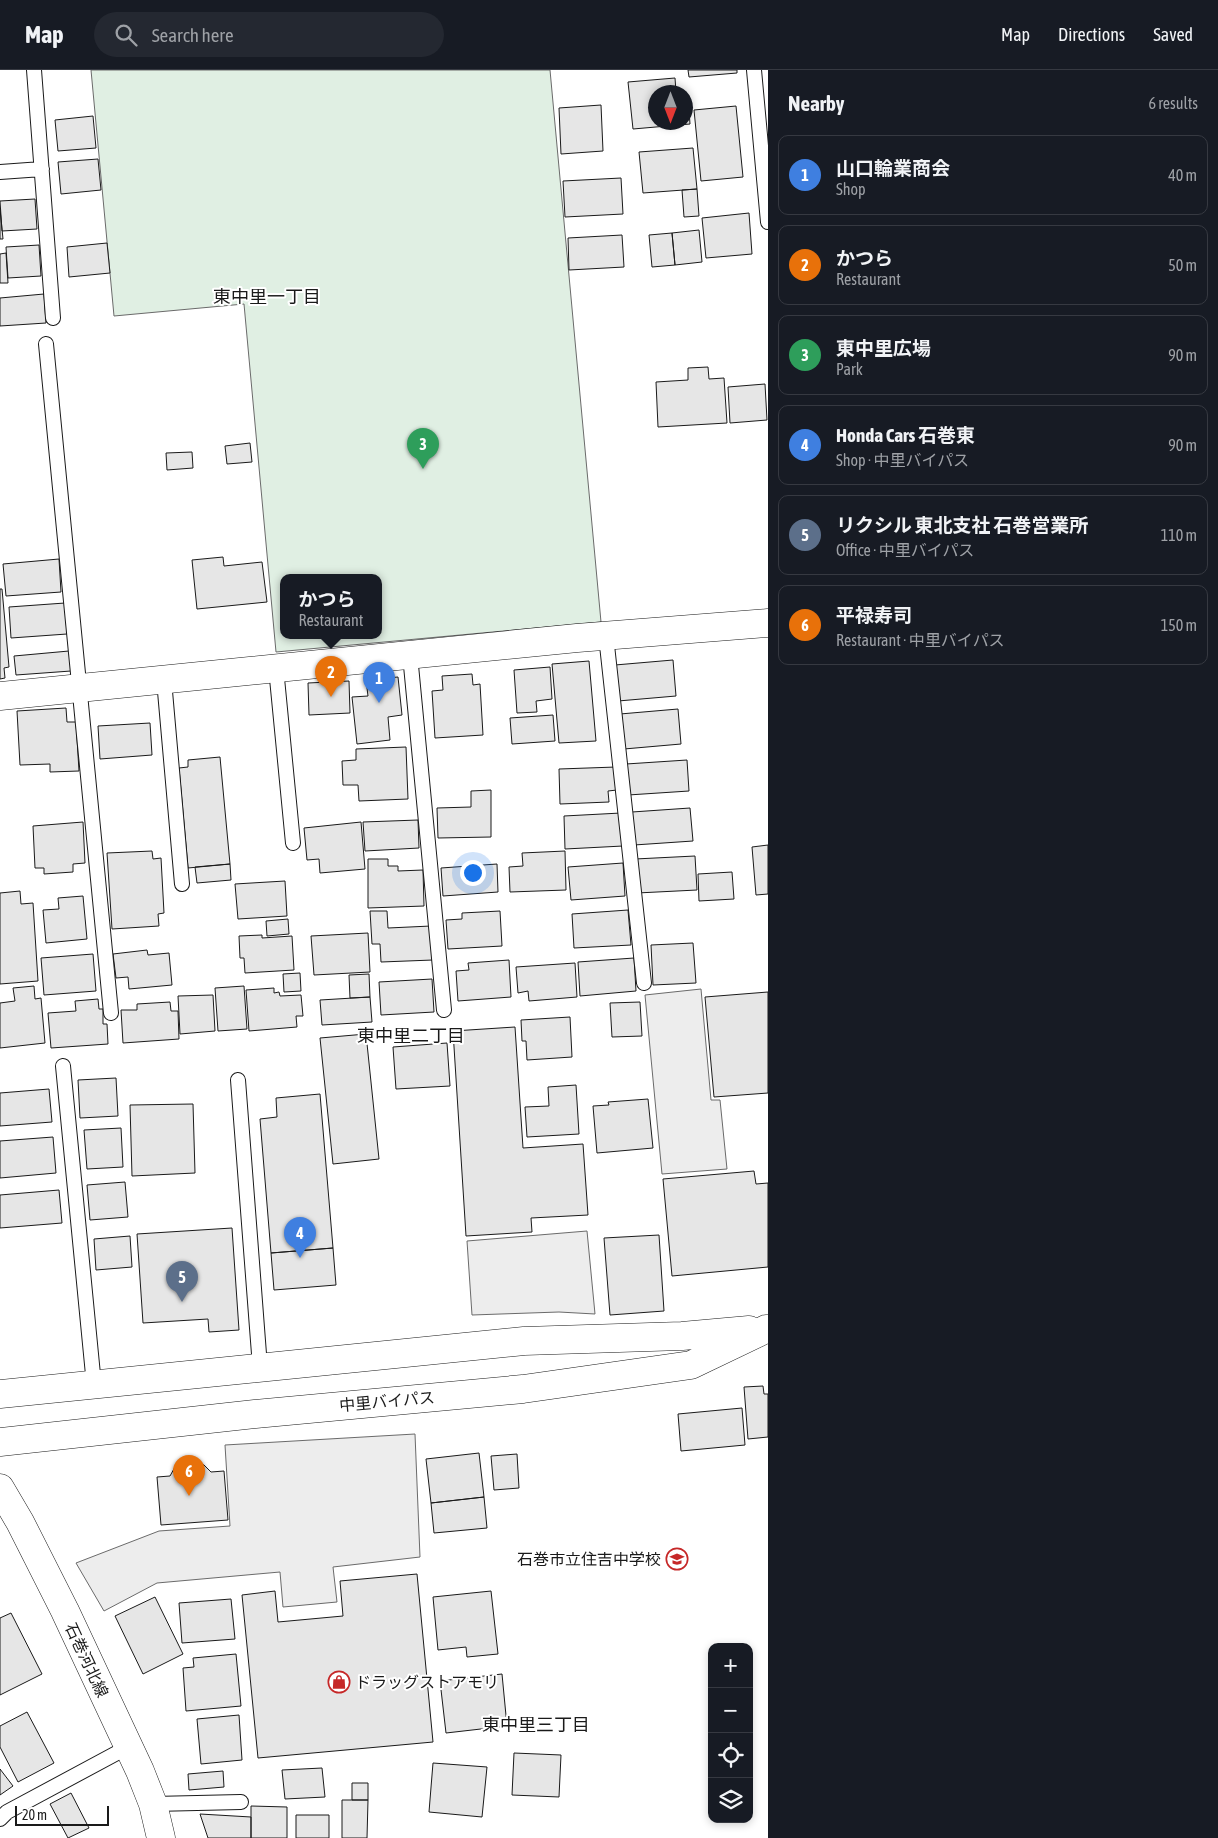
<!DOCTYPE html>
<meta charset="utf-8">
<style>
body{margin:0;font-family:"Asap Condensed","Noto Sans JP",sans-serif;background:#242831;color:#f1f3f6}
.controls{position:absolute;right:15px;bottom:15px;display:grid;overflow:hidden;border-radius:10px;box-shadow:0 2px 8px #0003}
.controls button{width:45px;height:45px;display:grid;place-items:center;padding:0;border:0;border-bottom:1px solid #363941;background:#171b24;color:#f1f3f6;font:25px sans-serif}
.compass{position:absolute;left:648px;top:15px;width:45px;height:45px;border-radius:50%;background:#171b24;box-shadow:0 2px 8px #0003;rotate:180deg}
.scale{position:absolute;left:15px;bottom:12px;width:94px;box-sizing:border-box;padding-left:5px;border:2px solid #1a1a1a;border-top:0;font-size:14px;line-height:18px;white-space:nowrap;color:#1a1a1a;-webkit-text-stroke:4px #fff;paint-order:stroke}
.you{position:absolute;left:472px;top:802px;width:18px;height:18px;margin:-12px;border:4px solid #fff;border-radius:50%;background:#1a73e8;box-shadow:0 0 0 8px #1a73e833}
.badge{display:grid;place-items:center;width:32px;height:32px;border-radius:50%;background:#c62828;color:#fff;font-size:16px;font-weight:700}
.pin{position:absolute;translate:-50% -41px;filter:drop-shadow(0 1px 2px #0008)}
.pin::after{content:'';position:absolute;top:26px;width:18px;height:15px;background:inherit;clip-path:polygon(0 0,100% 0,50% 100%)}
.popup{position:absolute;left:280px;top:504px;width:102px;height:65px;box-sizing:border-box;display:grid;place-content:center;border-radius:10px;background:#171b24;filter:drop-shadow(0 1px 4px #0005);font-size:16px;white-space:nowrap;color:#9ea1a6}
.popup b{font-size:19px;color:#f1f3f6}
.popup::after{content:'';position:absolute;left:50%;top:100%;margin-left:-10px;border:10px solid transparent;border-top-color:#171b24}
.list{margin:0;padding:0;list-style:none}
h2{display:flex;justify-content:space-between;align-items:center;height:65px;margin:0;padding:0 20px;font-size:21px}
h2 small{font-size:16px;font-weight:400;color:#9ea1a6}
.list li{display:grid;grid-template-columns:32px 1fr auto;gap:15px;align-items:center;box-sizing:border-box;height:80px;margin:0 10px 10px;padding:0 10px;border:1px solid #363941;border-radius:10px}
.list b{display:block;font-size:19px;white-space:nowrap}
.list p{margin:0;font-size:16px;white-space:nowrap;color:#9ea1a6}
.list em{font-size:16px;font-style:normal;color:#9ea1a6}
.icon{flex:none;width:28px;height:28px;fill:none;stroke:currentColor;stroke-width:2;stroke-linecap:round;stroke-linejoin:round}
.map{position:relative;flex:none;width:768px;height:1768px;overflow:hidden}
header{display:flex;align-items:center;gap:30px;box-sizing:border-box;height:70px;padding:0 25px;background:#171b24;border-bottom:1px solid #363941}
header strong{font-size:24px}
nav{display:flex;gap:28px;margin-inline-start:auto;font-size:18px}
.search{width:350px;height:45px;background:#242831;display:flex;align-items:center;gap:12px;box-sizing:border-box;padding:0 18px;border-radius:28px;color:#9ea1a6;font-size:19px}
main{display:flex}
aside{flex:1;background:#171b24}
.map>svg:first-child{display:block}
.green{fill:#e0efe3;stroke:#6a6a6a;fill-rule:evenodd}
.parking{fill:#ededed;stroke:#6a6a6a}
.building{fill:#e6e6e6;stroke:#1a1a1a}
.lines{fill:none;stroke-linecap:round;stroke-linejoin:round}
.service-casing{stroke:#1a1a1a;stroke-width:16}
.minor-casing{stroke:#1a1a1a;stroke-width:29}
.tertiary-casing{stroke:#1a1a1a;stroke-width:29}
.primary-casing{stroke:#1a1a1a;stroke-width:29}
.service{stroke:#fff;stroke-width:14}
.minor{stroke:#fff;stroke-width:28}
.tertiary{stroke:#fff;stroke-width:28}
.primary{stroke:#fff;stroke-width:28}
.labels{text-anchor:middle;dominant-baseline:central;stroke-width:4;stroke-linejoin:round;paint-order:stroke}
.street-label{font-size:16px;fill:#1a1a1a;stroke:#fff}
.poi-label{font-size:16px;fill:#1a1a1a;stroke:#fff;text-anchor:end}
.neighbourhood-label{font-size:18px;fill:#1a1a1a;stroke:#fff}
</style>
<header>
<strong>Map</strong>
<div class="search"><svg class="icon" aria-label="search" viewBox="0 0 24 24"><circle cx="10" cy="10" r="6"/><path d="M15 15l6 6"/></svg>Search here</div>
<nav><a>Map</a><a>Directions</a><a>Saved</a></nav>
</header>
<main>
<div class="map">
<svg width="768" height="1768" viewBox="0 0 768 1768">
<rect width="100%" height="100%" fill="#fff"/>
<path class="green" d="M 91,0 L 550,0 L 601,552 L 276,582 L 244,234 L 114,246 ZM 284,508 L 378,508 L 378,566 L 284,566 Z"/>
<path class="parking" d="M 701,919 L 711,1030 L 720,1030 L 727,1099 L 662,1104 L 645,925 Z
M 587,1161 L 595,1244 L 559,1242 L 472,1245 L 467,1171 Z
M 415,1364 L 420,1487 L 333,1497 L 337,1532 L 283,1537 L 280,1502 L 157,1513 L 104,1541 L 76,1493 L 159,1461 L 230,1456 L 225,1375 Z"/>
<path class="building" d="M 688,0 L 737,0 L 737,3 L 689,7 Z
M 675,8 L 676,22 L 656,22 L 656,52 L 686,52 L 686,27 L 688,27 L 690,54 L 633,59 L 628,12 Z
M 601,35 L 603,81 L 561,84 L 559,38 Z
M 736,36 L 743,107 L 701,111 L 694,40 Z
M 93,46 L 96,78 L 58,81 L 55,50 Z
M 693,78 L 697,119 L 643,123 L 639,82 Z
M 98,89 L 101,120 L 61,124 L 58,92 Z
M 621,108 L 623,144 L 565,147 L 563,111 Z
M 697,119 L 699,146 L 684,147 L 682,120 Z
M 35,129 L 37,159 L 2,161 L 0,131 Z
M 0,139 L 3,169 L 0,169 Z
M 749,143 L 752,184 L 706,188 L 702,148 Z
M 699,160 L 702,192 L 675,195 L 672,163 Z
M 672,163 L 675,195 L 652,197 L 649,165 Z
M 622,165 L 624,197 L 569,200 L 568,168 Z
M 107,173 L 110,203 L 69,207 L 67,177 Z
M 39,175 L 41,206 L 8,208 L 6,177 Z
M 6,183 L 8,213 L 0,213 L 0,184 Z
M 44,224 L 46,253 L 0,256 L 0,228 Z
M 708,297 L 709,309 L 724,308 L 727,353 L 658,357 L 656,312 L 688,310 L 688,298 Z
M 765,314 L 767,350 L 730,353 L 728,317 Z
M 250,373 L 252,392 L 227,394 L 225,376 Z
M 192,382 L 193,398 L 167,400 L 166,383 Z
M 223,487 L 224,496 L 262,492 L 267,532 L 197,539 L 192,490 Z
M 59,489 L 61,522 L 6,526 L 3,494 Z
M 0,519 L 2,519 L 9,597 L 4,598 L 5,608 L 0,609 Z
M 65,533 L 67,564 L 11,568 L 9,537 Z
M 69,581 L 71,601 L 16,605 L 14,586 Z
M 673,590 L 676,626 L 618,631 L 615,595 Z
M 589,591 L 596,671 L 559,673 L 552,594 Z
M 550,597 L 552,629 L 536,631 L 537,642 L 517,643 L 514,600 Z
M 472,604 L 473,615 L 480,614 L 483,665 L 435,668 L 432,621 L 443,620 L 442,606 Z
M 398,607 L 402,645 L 388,647 L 390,670 L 357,674 L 352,627 L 368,626 L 366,610 Z
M 349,611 L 350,643 L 309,645 L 308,613 Z
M 66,638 L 67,652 L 76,652 L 79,701 L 50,702 L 50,694 L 20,695 L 17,641 Z
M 678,639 L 681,674 L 624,679 L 620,644 Z
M 553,645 L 555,671 L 512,674 L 510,648 Z
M 150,653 L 152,685 L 100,689 L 98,656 Z
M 406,677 L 408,729 L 359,731 L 358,715 L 343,715 L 342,691 L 356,690 L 356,679 Z
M 220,687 L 230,794 L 188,798 L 179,698 L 188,697 L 188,690 Z
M 687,690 L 689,721 L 628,725 L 626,694 Z
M 616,697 L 617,720 L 608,721 L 609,732 L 560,734 L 559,699 Z
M 491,720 L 491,767 L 438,768 L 437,738 L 471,737 L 471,721 Z
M 690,738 L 693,771 L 634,775 L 632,742 Z
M 621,743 L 623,776 L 565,779 L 564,746 Z
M 418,750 L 419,778 L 365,781 L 363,752 Z
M 83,752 L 85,793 L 73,794 L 73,802 L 44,804 L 44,798 L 35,798 L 33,756 Z
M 361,752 L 365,799 L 320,803 L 319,789 L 307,790 L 304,758 Z
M 768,775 L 768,824 L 756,825 L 752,777 Z
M 152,781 L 153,789 L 161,788 L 164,843 L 158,844 L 159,856 L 112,859 L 107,783 Z
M 565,781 L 566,820 L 510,822 L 509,797 L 523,796 L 522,783 Z
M 695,786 L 697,820 L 637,823 L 635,789 Z
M 368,789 L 388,789 L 388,796 L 398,796 L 398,801 L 423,800 L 424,836 L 368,838 Z
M 623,793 L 625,826 L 571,830 L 568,797 Z
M 230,794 L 231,810 L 197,813 L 195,797 Z
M 497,794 L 498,822 L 443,826 L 441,798 Z
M 732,802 L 734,829 L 699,831 L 698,804 Z
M 285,811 L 287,846 L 238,849 L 235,814 Z
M 20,821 L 21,834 L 33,833 L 38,911 L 0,914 L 0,823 Z
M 83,826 L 87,869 L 46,873 L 43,840 L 59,839 L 58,828 Z
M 628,840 L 631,875 L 574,878 L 572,844 Z
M 370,841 L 387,841 L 388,858 L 431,856 L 433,890 L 381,892 L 380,874 L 372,874 Z
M 500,841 L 502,876 L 448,879 L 446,850 L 462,849 L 462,843 Z
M 288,849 L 289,864 L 267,866 L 266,851 Z
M 368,863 L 370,902 L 314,905 L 311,866 Z
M 262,865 L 262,868 L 292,866 L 294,900 L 245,903 L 244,888 L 240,888 L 239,866 Z
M 693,873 L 696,913 L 653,915 L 651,875 Z
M 147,880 L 148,885 L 169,883 L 172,915 L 129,919 L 128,907 L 116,908 L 113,884 Z
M 93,884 L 96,921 L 44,925 L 41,888 Z
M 634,888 L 636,921 L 580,926 L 578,892 Z
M 509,890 L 511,927 L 458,931 L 456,901 L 469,900 L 468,893 Z
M 575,893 L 577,927 L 529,931 L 528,921 L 518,923 L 516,897 Z
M 300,903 L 301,921 L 284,922 L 283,904 Z
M 369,904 L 370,927 L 350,928 L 349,905 Z
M 432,909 L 434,942 L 381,945 L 379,912 Z
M 34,916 L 35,929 L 41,928 L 45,973 L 0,978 L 0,933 L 15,931 L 13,918 Z
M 244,916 L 247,959 L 218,961 L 215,918 Z
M 274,918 L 274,923 L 279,922 L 280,926 L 301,925 L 303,946 L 296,946 L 297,957 L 249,961 L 246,920 Z
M 768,922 L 768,1023 L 714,1027 L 705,927 Z
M 213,925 L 215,961 L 180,964 L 178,926 Z
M 370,927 L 372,952 L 322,955 L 320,930 Z
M 98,929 L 99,939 L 103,939 L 103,954 L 107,954 L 108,974 L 51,978 L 48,943 L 76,941 L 75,931 Z
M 170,932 L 171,941 L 178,941 L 179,969 L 123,973 L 121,940 L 137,940 L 137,934 Z
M 640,932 L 642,966 L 612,967 L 610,933 Z
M 570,947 L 572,987 L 527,990 L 526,971 L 522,971 L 521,950 Z
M 515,957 L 523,1078 L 583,1074 L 588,1145 L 531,1148 L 532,1162 L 466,1166 L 453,961 Z
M 366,964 L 379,1089 L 333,1094 L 320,968 Z
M 447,973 L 450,1016 L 396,1019 L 393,977 Z
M 116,1008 L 118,1046 L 80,1048 L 78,1010 Z
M 576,1015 L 579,1064 L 527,1067 L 525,1037 L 549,1036 L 548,1017 Z
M 49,1019 L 52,1052 L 0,1056 L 0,1023 Z
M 320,1024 L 333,1178 L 271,1183 L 260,1049 L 277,1047 L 276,1028 Z
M 648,1029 L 653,1078 L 597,1083 L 593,1036 L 609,1035 L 608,1032 Z
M 193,1034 L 195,1103 L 132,1106 L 130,1035 Z
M 121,1058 L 123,1097 L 87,1099 L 84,1060 Z
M 53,1067 L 56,1103 L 0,1108 L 0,1071 Z
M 754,1101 L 756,1114 L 768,1113 L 768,1197 L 672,1206 L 663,1109 Z
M 125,1112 L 128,1147 L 90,1150 L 87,1115 Z
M 59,1120 L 62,1153 L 0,1158 L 0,1125 Z
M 232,1158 L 239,1260 L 209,1262 L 208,1249 L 143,1253 L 137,1164 Z
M 659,1165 L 664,1241 L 610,1245 L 604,1168 Z
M 130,1166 L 132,1197 L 96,1200 L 94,1169 Z
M 333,1178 L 336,1215 L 274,1220 L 271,1183 Z
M 763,1316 L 764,1324 L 768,1324 L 768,1367 L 748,1369 L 744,1317 Z
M 742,1338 L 745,1375 L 681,1381 L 678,1344 Z
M 479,1383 L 484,1427 L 431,1433 L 426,1389 Z
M 517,1384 L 519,1418 L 494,1420 L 491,1386 Z
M 184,1391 L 195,1391 L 204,1395 L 211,1402 L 224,1401 L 228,1450 L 161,1455 L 157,1407 L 170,1406 L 175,1397 Z
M 484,1427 L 487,1458 L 434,1463 L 431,1433 Z
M 417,1504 L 433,1672 L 258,1688 L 242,1525 L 275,1521 L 278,1552 L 343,1546 L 340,1511 Z
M 491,1521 L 498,1584 L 467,1587 L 466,1577 L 438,1580 L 433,1527 Z
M 155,1527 L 183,1584 L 143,1604 L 115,1546 Z
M 231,1529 L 235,1569 L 182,1573 L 179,1533 Z
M 11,1543 L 42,1604 L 0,1625 L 0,1548 Z
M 236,1584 L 241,1636 L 186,1641 L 183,1598 L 194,1597 L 193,1588 Z
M 502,1604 L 507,1656 L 446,1663 L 440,1611 Z
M 27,1642 L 54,1693 L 18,1712 L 0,1677 L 0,1656 Z
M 239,1645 L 242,1690 L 201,1694 L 197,1649 Z
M 514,1683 L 561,1685 L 559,1727 L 512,1725 Z
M 433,1693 L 487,1697 L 482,1747 L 429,1742 Z
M 322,1698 L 325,1727 L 285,1729 L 282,1700 Z
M 0,1699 L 13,1716 L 0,1725 Z
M 223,1701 L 224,1717 L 189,1720 L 188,1704 Z
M 352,1713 L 368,1713 L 368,1730 L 352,1730 Z
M 71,1723 L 89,1758 L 68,1768 L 50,1734 Z
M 342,1730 L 368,1730 L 367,1768 L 342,1768 Z
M 251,1736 L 287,1737 L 287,1768 L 251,1768 Z
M 200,1744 L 251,1747 L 251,1768 L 208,1768 Z
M 296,1745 L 329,1745 L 329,1768 L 296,1768 Z"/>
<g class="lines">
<g class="service-casing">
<path id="service" d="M 34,0 L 53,248
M 754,0 L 768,152
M 0,102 L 42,99
M 46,274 L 111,943
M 606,566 L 644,913
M 410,585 L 444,940
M 276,598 L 293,773
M 164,610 L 182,814
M 63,996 L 94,1315
M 238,1010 L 260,1297
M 153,1734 L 241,1732
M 0,1749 L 7,1742 L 128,1677"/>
</g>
<g class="minor-casing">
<path id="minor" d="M 0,626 L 577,568 L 768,553"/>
</g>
<g class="tertiary-casing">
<path id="tertiary" d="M 0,1324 L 524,1271 L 682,1266 L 749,1260
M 0,1372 L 255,1344 L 523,1319 L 691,1295 L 766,1259"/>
</g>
<g class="primary-casing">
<path id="primary" d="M 0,1418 L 20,1452 L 65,1541 L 140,1701 L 153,1734 L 161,1768"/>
</g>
<use href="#service" class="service"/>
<use href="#minor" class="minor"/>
<use href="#tertiary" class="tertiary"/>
<use href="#primary" class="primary"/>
</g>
<defs>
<g id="school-ring" transform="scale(1.125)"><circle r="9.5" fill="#fff" stroke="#c62828" stroke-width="1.5"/><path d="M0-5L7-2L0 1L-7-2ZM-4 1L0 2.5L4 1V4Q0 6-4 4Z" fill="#c62828"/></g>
<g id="shop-ring" transform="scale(1.125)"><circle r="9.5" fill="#fff" stroke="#c62828" stroke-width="1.5"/><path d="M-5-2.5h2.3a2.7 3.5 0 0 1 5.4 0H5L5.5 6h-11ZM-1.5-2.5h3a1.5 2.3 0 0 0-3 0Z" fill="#c62828"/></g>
</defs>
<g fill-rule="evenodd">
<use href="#school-ring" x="677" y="1489"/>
<use href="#shop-ring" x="339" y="1612"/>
</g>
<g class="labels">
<g class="street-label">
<text transform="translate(387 1331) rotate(-5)">中里バイパス</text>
<text transform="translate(87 1590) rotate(65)">石巻河北線</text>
</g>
<g class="poi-label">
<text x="661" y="1489">石巻市立住吉中学校</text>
<text x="355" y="1612" text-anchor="start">ドラッグストアモリ</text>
</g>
<g class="neighbourhood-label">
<text x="267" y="226">東中里一丁目</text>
<text x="411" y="965">東中里二丁目</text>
<text x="536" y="1654">東中里三丁目</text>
</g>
</g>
</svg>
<div class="controls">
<button>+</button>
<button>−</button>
<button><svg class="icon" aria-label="locate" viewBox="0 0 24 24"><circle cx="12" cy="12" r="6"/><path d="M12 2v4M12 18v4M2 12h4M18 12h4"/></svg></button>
<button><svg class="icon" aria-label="layers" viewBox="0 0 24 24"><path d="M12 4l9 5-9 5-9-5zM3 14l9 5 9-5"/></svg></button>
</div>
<svg class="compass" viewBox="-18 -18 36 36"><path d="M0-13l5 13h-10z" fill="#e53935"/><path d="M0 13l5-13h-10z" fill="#9ea1a6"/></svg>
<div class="scale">20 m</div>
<div class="you"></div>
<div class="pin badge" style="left:379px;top:633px;background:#3f7fe0">1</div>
<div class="pin badge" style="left:331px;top:627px;background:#e8710a">2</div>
<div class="popup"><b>かつら</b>Restaurant</div>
<div class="pin badge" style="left:423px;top:399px;background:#2e9e5b">3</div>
<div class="pin badge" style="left:300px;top:1188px;background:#3f7fe0">4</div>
<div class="pin badge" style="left:182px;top:1232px;background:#5c6f8a">5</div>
<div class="pin badge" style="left:189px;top:1426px;background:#e8710a">6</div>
</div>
<aside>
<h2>Nearby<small>6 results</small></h2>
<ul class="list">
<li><span class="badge" style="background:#3f7fe0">1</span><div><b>山口輪業商会</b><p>Shop</p></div><em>40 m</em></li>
<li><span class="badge" style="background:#e8710a">2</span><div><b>かつら</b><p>Restaurant</p></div><em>50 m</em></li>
<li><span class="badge" style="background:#2e9e5b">3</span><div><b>東中里広場</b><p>Park</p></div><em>90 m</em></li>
<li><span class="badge" style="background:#3f7fe0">4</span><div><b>Honda Cars 石巻東</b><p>Shop · 中里バイパス</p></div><em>90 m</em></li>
<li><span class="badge" style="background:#5c6f8a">5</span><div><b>リクシル 東北支社 石巻営業所</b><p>Office · 中里バイパス</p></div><em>110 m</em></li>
<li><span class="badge" style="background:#e8710a">6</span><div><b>平禄寿司</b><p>Restaurant · 中里バイパス</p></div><em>150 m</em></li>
</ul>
</aside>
</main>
